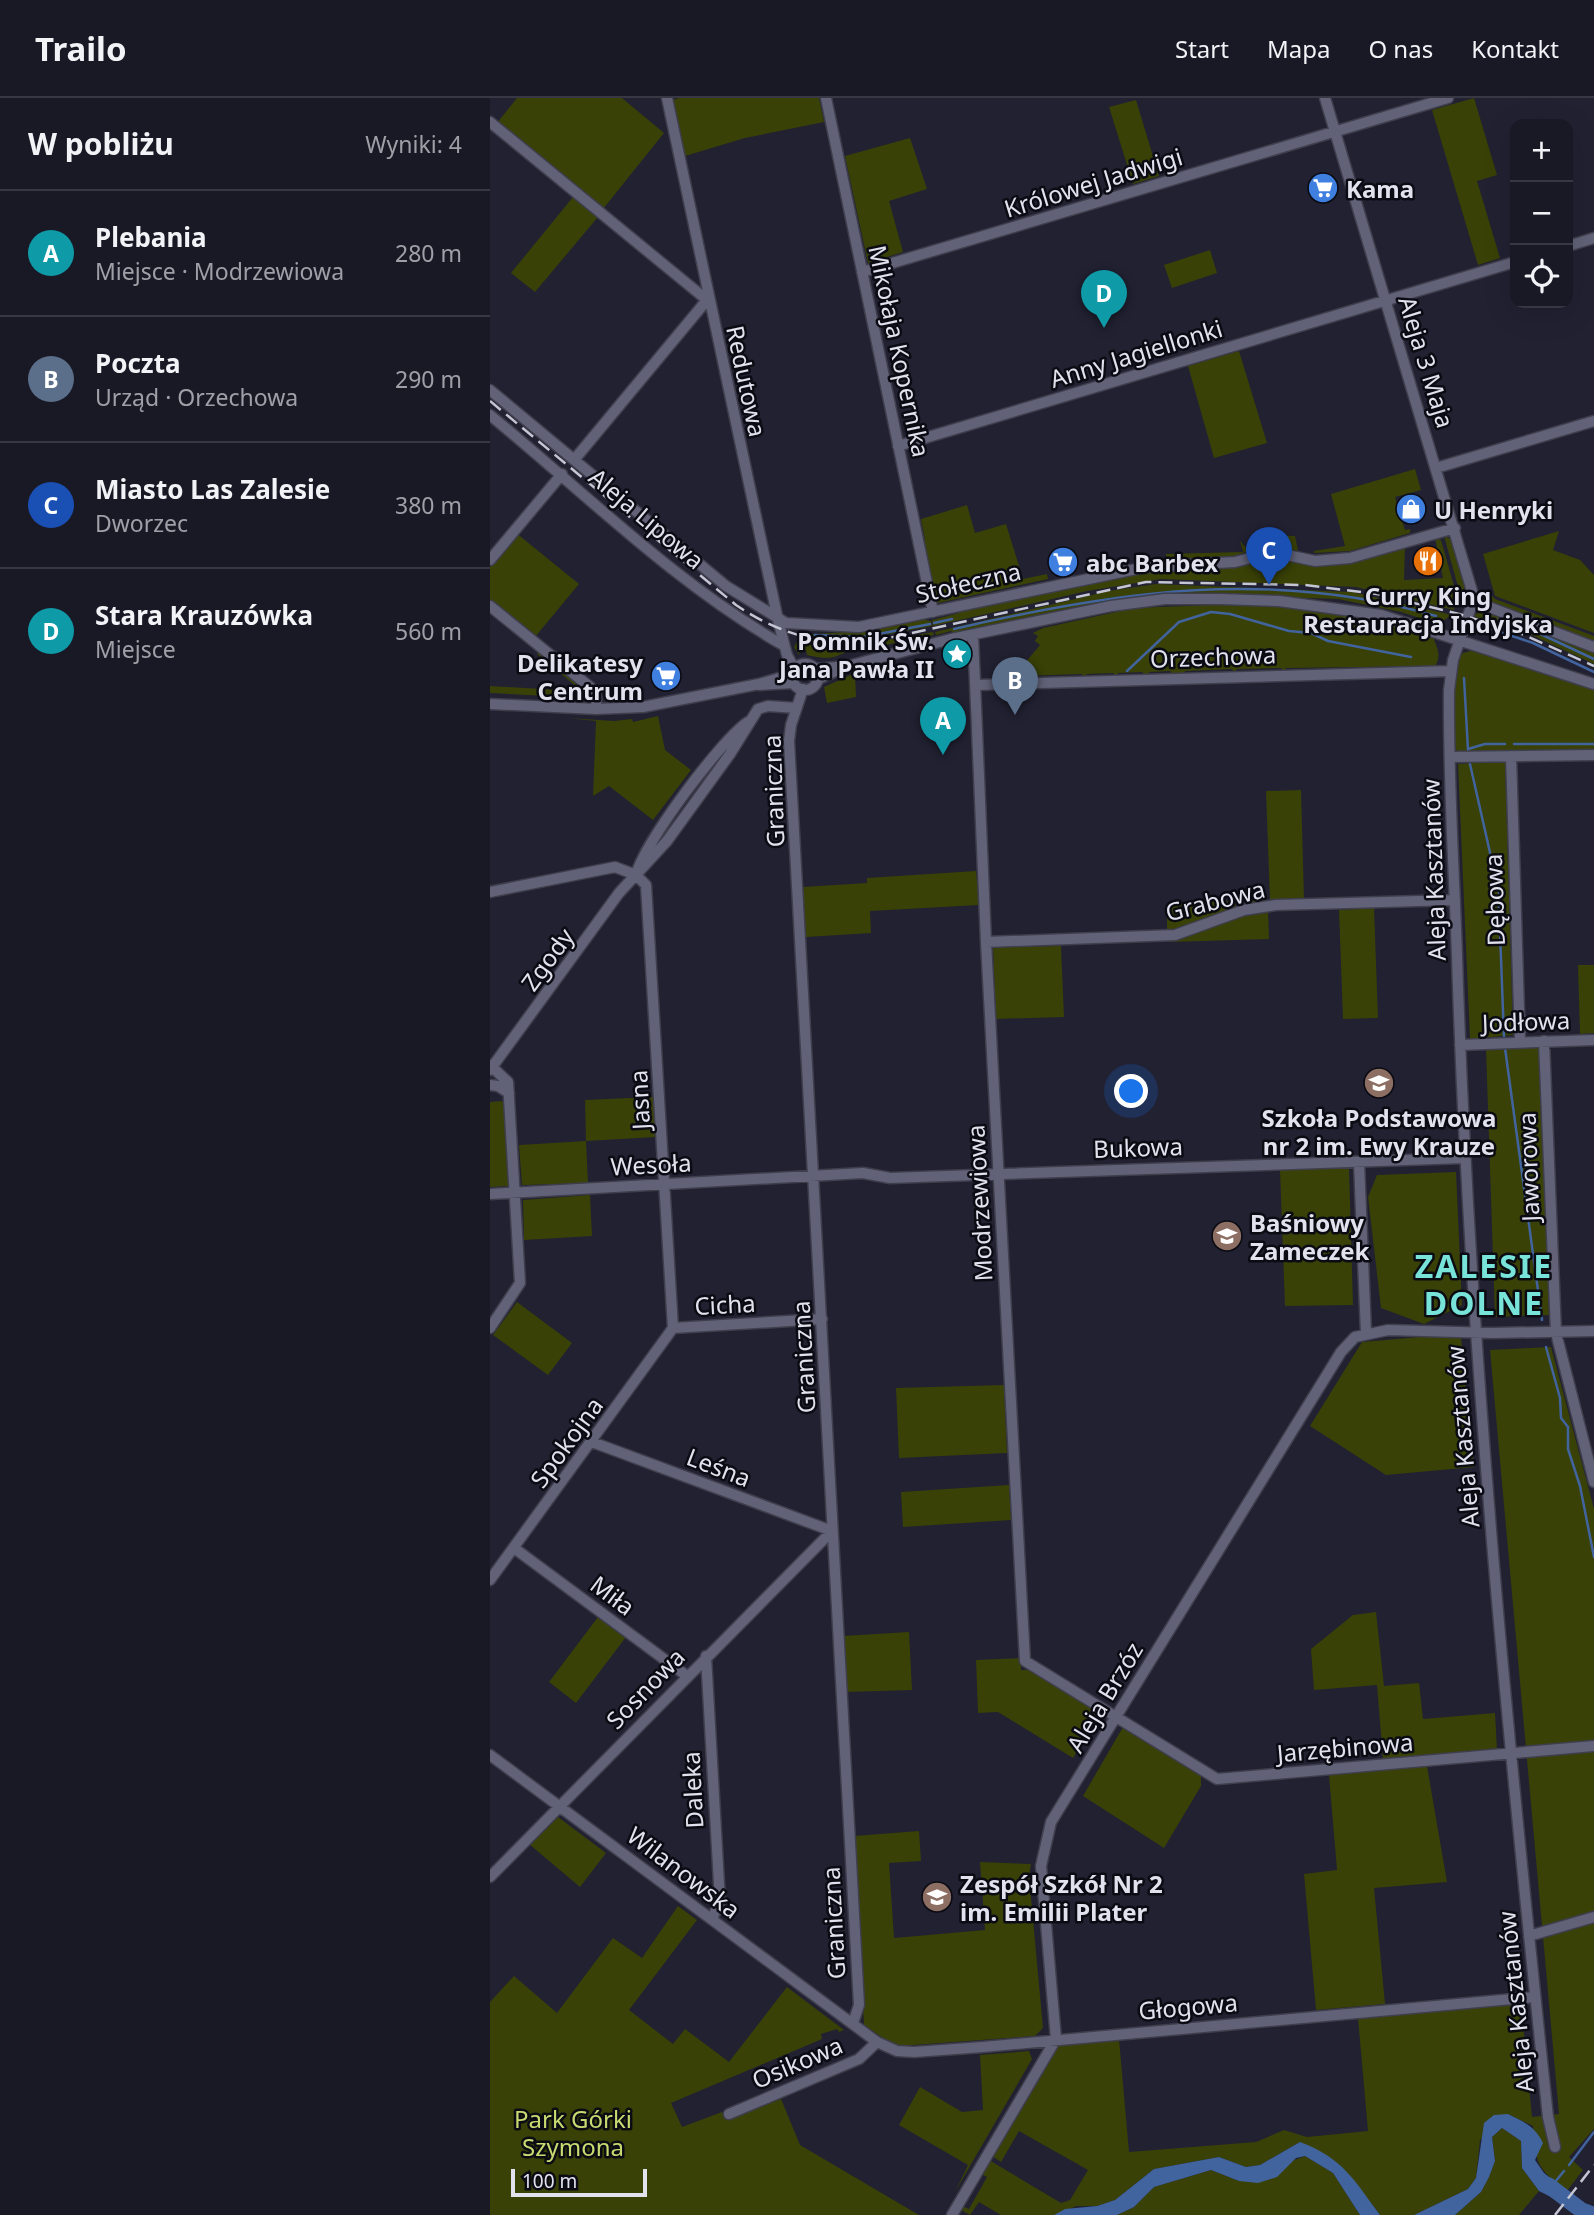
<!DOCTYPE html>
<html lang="pl">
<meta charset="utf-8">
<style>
body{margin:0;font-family:"Noto Sans",sans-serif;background:#262632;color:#f1f3f6}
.controls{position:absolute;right:21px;top:21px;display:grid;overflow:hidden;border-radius:14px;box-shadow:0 7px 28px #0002}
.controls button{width:63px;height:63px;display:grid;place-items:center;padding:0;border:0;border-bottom:2px solid #373843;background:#191926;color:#f1f3f6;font:35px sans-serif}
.scale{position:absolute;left:21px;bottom:18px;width:136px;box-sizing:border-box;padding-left:7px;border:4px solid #e1e2ee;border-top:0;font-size:19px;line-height:24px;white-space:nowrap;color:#e1e2ee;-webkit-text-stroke:5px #0b0b13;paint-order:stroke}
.you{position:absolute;left:642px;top:994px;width:24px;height:24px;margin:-18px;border:5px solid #fff;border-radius:50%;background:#1a73e8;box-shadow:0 0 0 10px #1a73e833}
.badge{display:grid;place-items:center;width:46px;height:46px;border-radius:50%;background:#56cec4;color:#fff;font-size:23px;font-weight:700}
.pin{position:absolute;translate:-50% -58px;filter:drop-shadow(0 2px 4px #0008)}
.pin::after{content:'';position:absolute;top:37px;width:24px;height:21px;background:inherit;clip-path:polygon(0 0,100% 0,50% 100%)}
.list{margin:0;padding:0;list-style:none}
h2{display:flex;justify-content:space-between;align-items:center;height:91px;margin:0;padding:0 28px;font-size:30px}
h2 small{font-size:23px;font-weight:400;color:#9fa0a7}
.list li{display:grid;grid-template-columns:46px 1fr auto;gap:21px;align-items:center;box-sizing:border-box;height:126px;padding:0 28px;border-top:2px solid #373843}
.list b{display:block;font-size:26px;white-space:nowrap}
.list p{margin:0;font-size:23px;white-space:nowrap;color:#9fa0a7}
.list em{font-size:23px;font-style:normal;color:#9fa0a7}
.icon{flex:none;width:38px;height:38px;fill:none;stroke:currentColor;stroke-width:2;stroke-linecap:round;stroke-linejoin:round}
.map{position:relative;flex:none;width:1104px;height:2117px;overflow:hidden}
header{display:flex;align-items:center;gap:42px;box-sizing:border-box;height:98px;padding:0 35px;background:#191926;border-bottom:2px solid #373843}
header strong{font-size:33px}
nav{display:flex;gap:38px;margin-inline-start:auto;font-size:24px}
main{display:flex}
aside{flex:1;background:#191926}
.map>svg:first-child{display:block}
.green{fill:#394106}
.water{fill:#41639e}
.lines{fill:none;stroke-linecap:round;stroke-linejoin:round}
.stream{stroke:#41639e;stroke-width:2.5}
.river{stroke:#41639e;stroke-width:16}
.minor-casing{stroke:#3e3e4d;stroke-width:13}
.minor{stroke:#616277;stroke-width:10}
.rail{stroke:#c5c6d3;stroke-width:2.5;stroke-dasharray:14 7;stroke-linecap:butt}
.labels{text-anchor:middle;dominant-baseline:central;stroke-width:5;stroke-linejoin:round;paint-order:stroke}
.street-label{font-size:24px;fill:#e1e2ee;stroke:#0b0b13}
.poi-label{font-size:24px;font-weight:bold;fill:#e1e2ee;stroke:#0b0b13;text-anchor:start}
.park-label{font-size:24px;fill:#c8da70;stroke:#0b0b13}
.district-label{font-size:32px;font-weight:bold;letter-spacing:2px;fill:#78e3d9;stroke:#0b0b13}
</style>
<header>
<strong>Trailo</strong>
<nav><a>Start</a><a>Mapa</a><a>O nas</a><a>Kontakt</a></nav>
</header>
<main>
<aside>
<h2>W pobliżu<small>Wyniki: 4</small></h2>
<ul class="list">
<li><span class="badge" style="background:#0f9aa8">A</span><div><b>Plebania</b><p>Miejsce · Modrzewiowa</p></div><em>280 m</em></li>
<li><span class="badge" style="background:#5c6f8a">B</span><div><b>Poczta</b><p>Urząd · Orzechowa</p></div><em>290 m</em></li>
<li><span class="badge" style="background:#1a4fb4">C</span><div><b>Miasto Las Zalesie</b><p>Dworzec</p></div><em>380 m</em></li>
<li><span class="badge" style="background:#0f9aa8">D</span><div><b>Stara Krauzówka</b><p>Miejsce</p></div><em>560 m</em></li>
</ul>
</aside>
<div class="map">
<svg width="1104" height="2117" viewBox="0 0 1104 2117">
<rect width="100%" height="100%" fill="#212132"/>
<path class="green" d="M 27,0 L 132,0 L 174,35 L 113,111 L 7,25 Z
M 189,0 L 329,0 L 334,24 L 255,40 L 195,58 L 183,2 Z
M 984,0 L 1007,77 L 987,83 L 1010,160 L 988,167 L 942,12 Z
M 646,2 L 669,78 L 643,86 L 619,9 Z
M 420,40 L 437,91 L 399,103 L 413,154 L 378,165 L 355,58 Z
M 83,99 L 108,119 L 45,194 L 21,175 Z
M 720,152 L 727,175 L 682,190 L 674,167 Z
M 749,253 L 777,345 L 724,360 L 698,268 Z
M 925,371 L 931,392 L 905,399 L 915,432 L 920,431 L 920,435 L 860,453 L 824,455 L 824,453 L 855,448 L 841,396 Z
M 477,407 L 485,435 L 516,426 L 533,481 L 557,476 L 558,481 L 448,505 L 446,498 L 443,499 L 430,443 L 435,442 L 431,421 Z
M 1069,433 L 1063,452 L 1090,462 L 1104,477 L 1104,535 L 1005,498 L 993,456 Z
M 25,434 L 89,486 L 45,539 L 0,502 L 0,465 Z
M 778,437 L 805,438 L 808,453 L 781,447 Z
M 954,438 L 963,442 L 977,491 L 969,492 Z
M 945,440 L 951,442 L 964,488 L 964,512 L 866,489 L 671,481 L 597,493 L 443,528 L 442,522 L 469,515 L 468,512 L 644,474 L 742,468 L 784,458 L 815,466 L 863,464 L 915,449 L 914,482 L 953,480 Z
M 750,443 L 759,453 L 744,458 L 676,462 L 676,456 L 753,454 Z
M 666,486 L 862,494 L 962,517 L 948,526 L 911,514 L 848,501 L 703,496 L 617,503 L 463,535 L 461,533 L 446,537 L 445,534 L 619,493 Z
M 998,493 L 1005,501 L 1104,538 L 1104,545 L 989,500 L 987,496 Z
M 749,506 C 816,509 880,519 943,539 C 947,550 952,557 945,568 L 796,570 L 794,573 L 791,570 L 747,571 L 744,575 L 742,571 L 695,573 L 693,576 L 682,576 L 680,573 L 660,574 L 655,577 L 652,574 L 628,575 L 626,578 L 623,575 L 597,576 L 594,579 L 592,576 L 533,578 L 530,582 L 520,582 L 516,578 L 519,574 L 524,578 L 550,547 L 545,543 L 548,538 L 543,535 L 553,530 L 644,510 Z
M 993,512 L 1104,554 L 1104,566 L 1033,533 L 983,518 Z
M 430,521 L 441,523 L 442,528 L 368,542 L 312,537 L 369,533 Z
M 443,534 L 444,537 L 371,552 L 369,548 C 346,557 347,564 317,557 L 316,552 L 310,553 L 309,557 L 304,549 L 308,542 L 362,548 Z
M 984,552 L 1104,592 L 1104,654 L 968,654 L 965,650 C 964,623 954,577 973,555 Z
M 49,554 L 100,598 L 94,600 L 0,595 L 0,588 L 87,593 L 88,590 L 47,556 Z
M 365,575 L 366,599 L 337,605 L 334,589 Z
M 168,618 L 175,652 L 201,672 L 163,722 L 119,688 L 103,698 L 106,623 L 78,620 L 124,623 L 142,621 L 143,624 Z
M 1015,663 L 1023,937 L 980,941 L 968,666 Z
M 811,692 L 814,801 L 781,802 L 755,810 L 755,803 L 780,802 L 776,693 Z
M 486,773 L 489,807 L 380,813 L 381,835 L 316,839 L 313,789 L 377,785 L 377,780 Z
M 745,803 L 746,813 L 677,834 L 677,806 Z
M 884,810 L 888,920 L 853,921 L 849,812 Z
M 778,811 L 779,841 L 679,844 L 678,840 Z
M 571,848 L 574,919 L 506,921 L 503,849 Z
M 1088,867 L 1104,867 L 1104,935 L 1090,936 Z
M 1051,949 L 1059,1217 L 1005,1219 L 996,951 Z
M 163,999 L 166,1039 L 96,1043 L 98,1085 L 32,1087 L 29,1047 L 96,1043 L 95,1002 Z
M 11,1003 L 15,1005 L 20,1084 L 19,1088 L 0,1089 L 0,1004 Z
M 859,1070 L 863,1207 L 795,1208 L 790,1072 Z
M 966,1074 L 972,1207 L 934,1226 L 891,1210 L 878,1099 L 887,1077 Z
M 100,1097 L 102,1138 L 34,1142 L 33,1102 Z
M 27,1204 L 82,1245 L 58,1277 L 3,1237 Z
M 941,1238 L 971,1240 L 984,1369 L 896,1377 L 820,1328 L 872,1244 Z
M 1061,1249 L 1104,1411 L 1104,2031 L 1079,2059 L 1093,2072 L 1077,2093 C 1045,2068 1047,2068 1043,2028 L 1018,2016 L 990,2042 L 986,2080 L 978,2091 L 924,2117 L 890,2117 L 882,2106 L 810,2044 L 770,2067 L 756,2069 L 729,2059 L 664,2071 L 625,2102 L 607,2108 L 587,2108 L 564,2117 L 511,2117 L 489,2104 L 480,2117 L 471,2112 L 472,2108 L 479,2111 L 497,2079 L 491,2076 L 499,2062 L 571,2105 L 580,2102 L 598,2072 L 529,2033 L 511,2064 L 502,2058 L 564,1950 L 570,1945 L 629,1941 L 639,2054 L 766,2044 L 794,2032 L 817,2039 L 878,2033 L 868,1920 L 1031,1905 L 1042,2019 L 1069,2016 L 1000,1252 Z
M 514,1287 L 517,1355 L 409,1360 L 406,1290 Z
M 519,1387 L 521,1422 L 413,1429 L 411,1394 Z
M 886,1514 L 894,1588 L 929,1585 L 933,1621 L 1005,1615 L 1007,1652 L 893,1661 L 887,1587 L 824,1592 L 821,1551 L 863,1517 Z
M 108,1519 L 136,1539 L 86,1605 L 59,1584 Z
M 419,1534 L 422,1592 L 355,1594 L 353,1538 Z
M 531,1560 L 531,1572 L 543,1572 L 610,1615 L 583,1660 L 508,1614 L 488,1615 L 486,1562 Z
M 633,1629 L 711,1677 L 711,1688 L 674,1750 L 593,1698 Z
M 937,1668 L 957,1784 L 884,1790 L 895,1906 L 826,1912 L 814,1776 L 847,1772 L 839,1677 Z
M 68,1719 L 116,1755 L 90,1789 L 39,1746 Z
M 429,1733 L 431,1763 L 399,1765 L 404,1840 L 495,1832 L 490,1764 L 541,1766 L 539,1778 L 553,1930 L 545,1938 L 410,1948 L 403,1947 L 374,1927 L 364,1738 Z
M 188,1808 L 207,1822 L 139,1912 L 183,1946 L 195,1931 L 239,1964 L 297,1889 L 354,1932 L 349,1934 L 347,1931 L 331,1936 L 332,1941 L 181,2005 L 192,2029 L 232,2014 L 236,2022 L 291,2001 L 310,2047 L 429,2117 L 0,2117 L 0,1904 L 24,1878 L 67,1915 L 123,1840 L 152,1860 Z
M 539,1953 L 542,1961 L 465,2094 L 478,2067 L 409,2027 L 430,1989 L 472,2014 L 493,2012 L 490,1957 Z
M 1012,2030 L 1031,2043 L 1032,2070 L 1049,2093 L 1029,2117 L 965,2117 L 991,2094 L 999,2079 L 1005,2063 L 1002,2039 Z
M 815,2058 L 843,2075 L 870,2117 L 627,2117 L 644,2109 L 664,2089 L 721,2072 L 749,2083 Z"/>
<path class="water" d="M 1018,2016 C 1034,2024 1045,2028 1053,2045 L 1045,2062 L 1054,2075 L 1077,2093 L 1069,2103 L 1049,2093 L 1032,2070 L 1031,2043 L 1012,2030 L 1002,2039 L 1005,2063 L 999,2079 L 991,2094 L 965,2117 L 924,2117 L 978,2091 L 986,2080 L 994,2025 L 1004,2017 Z
M 810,2044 C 853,2060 864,2082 890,2117 L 870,2117 L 843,2075 L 815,2058 L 806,2060 L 787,2079 L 768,2085 L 749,2083 L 721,2072 L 664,2089 L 644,2109 L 627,2117 L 564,2117 L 575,2111 L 607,2108 L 625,2102 L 664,2071 L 729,2059 L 756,2069 L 770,2067 Z"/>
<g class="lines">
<path class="stream" d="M 1009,521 L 1044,533 L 1104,561
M 444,525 L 462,521
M 992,528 L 1043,545 L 1104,574
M 464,531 C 627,493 782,470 946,518
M 325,537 L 373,539 L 440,526
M 637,573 L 689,524 L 721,514 L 740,516 L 799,533 L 821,535 L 838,543 L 921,559
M 974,580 L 978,652
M 1024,646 L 1104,646
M 978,651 L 995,646 L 1015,646
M 980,666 L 1010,799
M 1009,808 L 1014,939
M 1015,950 L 1052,1222
M 1056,1249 L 1070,1300 L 1071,1320 L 1078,1329 L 1078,1351 L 1090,1388 L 1104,1459
M 1079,2067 L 1104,2034
M 1065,2084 L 1074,2073"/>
<path class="river" d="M 1058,2087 L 1091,2112 L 1104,2117"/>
<g class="minor-casing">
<path id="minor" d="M 177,0 L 288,522 L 297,557 L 305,572
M 336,0 L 443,514
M 835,0 L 982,493 L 983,503 L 963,562 L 959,592 C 958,680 964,769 967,858 C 979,1246 1017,1633 1058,2019 L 1065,2049
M 0,24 L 217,202 L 84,362
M 1078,148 L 1104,140
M 372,174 L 958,0
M 0,292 L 236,488 L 296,525 L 369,529 L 656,469 L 745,464 L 783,454 L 825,463 L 860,460 L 965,430
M 0,317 C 95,395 186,486 293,547
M 408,348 L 1025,164
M 946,370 L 1104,323
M 0,462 L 72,376
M 983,503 L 1104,549
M 0,508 L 100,589 L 106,599 L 106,611
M 483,537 L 496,844 L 535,1563 L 727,1681 L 1104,1648
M302 579a13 13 0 1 1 26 0a13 13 0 1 1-26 0Z
M 325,571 L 358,568 L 461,541 L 621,508 L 675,501 L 730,501 L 789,503 L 891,517 L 1104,586
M 328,581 L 357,568
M 269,587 L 304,585
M 486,587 L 961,573
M 313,591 L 301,627 L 299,643 L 369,1907 L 363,1925
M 0,606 L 106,611 L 153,609 L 269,586 L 303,576
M 1021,658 L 1030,943
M 960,659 L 1104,657
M 146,777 C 154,745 230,643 258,624
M 0,794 L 125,769 L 146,777 L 156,787 L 183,1230
M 496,844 L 685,837 L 754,812 L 786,807 L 965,802
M 1054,943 L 1066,1235 L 1104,1384
M 970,947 L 1104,942
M 0,972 L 129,795 L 177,743 L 240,656 L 268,611 L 278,608 L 306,610
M 0,987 L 8,988 L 19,995
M 869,1064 L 876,1235
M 0,1096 L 373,1075 L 400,1080 L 974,1060
M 0,1230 L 30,1185 L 18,984 L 0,967
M 183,1230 L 332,1221
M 24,1450 L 197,1578
M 0,1482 L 183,1230
M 216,1558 L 230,1803 L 222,1821
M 0,1657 L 387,1944 L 407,1953 L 424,1954 L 493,1949 L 1045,1899
M 0,1779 L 342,1433 L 102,1344
M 1039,1838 L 1104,1819
M 239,2016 L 369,1961 L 387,1944
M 462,2117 L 566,1941 L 551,1768 L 561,1724 L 851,1254 L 865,1239 L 898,1232 L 1003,1235 L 1104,1233"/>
</g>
<use href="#minor" class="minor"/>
<path class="rail" d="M 0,303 L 246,507 C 292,538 338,550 394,541 L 656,484 L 815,487 L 887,496 L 969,516 L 1025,533 L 1104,568
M 1065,2117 L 1104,2067"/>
</g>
<defs>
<g id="supermarket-disc" transform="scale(1.575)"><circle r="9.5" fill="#3f7fe0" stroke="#0b0b13"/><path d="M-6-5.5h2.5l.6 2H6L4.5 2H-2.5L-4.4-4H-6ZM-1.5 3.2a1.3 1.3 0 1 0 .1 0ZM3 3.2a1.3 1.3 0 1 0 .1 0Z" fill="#fff"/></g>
<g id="shop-disc" transform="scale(1.575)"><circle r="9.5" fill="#3f7fe0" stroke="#0b0b13"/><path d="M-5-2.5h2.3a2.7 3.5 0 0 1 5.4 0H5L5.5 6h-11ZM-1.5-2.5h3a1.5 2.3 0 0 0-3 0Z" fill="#fff"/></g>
<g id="restaurant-disc" transform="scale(1.575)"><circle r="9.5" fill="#e8710a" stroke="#0b0b13"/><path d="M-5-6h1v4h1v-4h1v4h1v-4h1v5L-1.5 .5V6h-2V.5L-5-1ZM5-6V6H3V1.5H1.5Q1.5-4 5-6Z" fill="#fff"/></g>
<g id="sight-disc" transform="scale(1.575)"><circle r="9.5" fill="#0f9aa8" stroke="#0b0b13"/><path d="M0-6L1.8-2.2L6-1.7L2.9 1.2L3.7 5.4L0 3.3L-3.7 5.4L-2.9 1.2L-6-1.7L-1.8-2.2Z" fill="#fff"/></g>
<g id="school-disc" transform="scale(1.575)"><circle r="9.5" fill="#8d6e63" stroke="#0b0b13"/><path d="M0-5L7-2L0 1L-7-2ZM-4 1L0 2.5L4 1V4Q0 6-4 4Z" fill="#fff"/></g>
</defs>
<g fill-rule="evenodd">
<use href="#supermarket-disc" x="833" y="90"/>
<use href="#shop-disc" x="921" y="411"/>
<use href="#restaurant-disc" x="938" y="463"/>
<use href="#supermarket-disc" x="573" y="464"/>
<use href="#sight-disc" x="467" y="556"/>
<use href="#supermarket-disc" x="176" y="578"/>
<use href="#school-disc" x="889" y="985"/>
<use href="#school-disc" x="737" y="1138"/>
<use href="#school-disc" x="447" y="1799"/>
</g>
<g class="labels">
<g class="street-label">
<text transform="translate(603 84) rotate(-17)">Królowej Jadwigi</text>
<text transform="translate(410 253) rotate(78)">Mikołaja Kopernika</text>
<text transform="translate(646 255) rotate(-17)">Anny Jagiellonki</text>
<text transform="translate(937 264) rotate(73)">Aleja 3 Maja</text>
<text transform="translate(257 283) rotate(78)">Redutowa</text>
<text transform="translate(157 420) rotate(40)">Aleja Lipowa</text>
<text transform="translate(478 484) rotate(-13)">Stołeczna</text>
<text transform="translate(723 558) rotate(-2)">Orzechowa</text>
<text transform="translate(283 693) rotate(-92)">Graniczna</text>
<text transform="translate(943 772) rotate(-92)">Aleja Kasztanów</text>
<text transform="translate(725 802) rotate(-14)">Grabowa</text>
<text transform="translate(1004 802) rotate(-92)">Dębowa</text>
<text transform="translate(57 861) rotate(-54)">Zgody</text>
<text transform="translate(1036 923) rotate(-2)">Jodłowa</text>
<text transform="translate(149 1002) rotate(-93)">Jasna</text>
<text transform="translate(648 1049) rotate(-2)">Bukowa</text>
<text transform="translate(161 1066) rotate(-3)">Wesoła</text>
<text transform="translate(1038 1069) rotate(-92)">Jaworowa</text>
<text transform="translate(489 1105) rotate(-93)">Modrzewiowa</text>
<text transform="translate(235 1206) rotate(-3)">Cicha</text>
<text transform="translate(313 1259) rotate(-93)">Graniczna</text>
<text transform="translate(972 1339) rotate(-95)">Aleja Kasztanów</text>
<text transform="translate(76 1344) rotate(-54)">Spokojna</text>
<text transform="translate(229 1369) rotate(21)">Leśna</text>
<text transform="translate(123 1497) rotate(37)">Miła</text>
<text transform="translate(155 1590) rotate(-46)">Sosnowa</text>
<text transform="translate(614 1599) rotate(-59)">Aleja Brzóz</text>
<text transform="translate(855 1649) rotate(-5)">Jarzębinowa</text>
<text transform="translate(202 1692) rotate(-93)">Daleka</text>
<text transform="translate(194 1774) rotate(37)">Wilanowska</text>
<text transform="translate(343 1825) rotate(-93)">Graniczna</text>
<text transform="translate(1025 1904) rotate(-96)">Aleja Kasztanów</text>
<text transform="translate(698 1908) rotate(-5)">Głogowa</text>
<text transform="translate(307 1964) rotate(-23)">Osikowa</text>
</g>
<g class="poi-label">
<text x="856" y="90">Kama</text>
<text x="944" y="411">U Henryki</text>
<text x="596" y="464">abc Barbex</text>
<text x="938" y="497" text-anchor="middle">Curry King<tspan x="938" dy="28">Restauracja Indyjska</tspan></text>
<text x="444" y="542" text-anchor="end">Pomnik Św.<tspan x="444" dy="28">Jana Pawła II</tspan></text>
<text x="153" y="564" text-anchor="end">Delikatesy<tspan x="153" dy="28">Centrum</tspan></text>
<text x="889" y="1019" text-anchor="middle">Szkoła Podstawowa<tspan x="889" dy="28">nr 2 im. Ewy Krauze</tspan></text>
<text x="760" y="1124">Baśniowy<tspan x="760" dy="28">Zameczek</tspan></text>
<text x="470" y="1785">Zespół Szkół Nr 2<tspan x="470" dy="28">im. Emilii Plater</tspan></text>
</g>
<g class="park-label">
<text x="83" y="2020">Park Górki<tspan x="83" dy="28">Szymona</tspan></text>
</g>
<g class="district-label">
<text x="994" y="1167">ZALESIE<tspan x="994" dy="37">DOLNE</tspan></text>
</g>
</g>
</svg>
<div class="controls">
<button>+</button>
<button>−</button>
<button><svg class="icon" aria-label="locate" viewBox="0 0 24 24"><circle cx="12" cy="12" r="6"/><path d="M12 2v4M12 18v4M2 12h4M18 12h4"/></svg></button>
</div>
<div class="scale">100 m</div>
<div class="you"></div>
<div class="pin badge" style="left:453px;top:657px;background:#0f9aa8">A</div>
<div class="pin badge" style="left:525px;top:617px;background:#5c6f8a">B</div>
<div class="pin badge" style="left:779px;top:487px;background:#1a4fb4">C</div>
<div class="pin badge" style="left:614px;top:230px;background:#0f9aa8">D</div>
</div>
</main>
